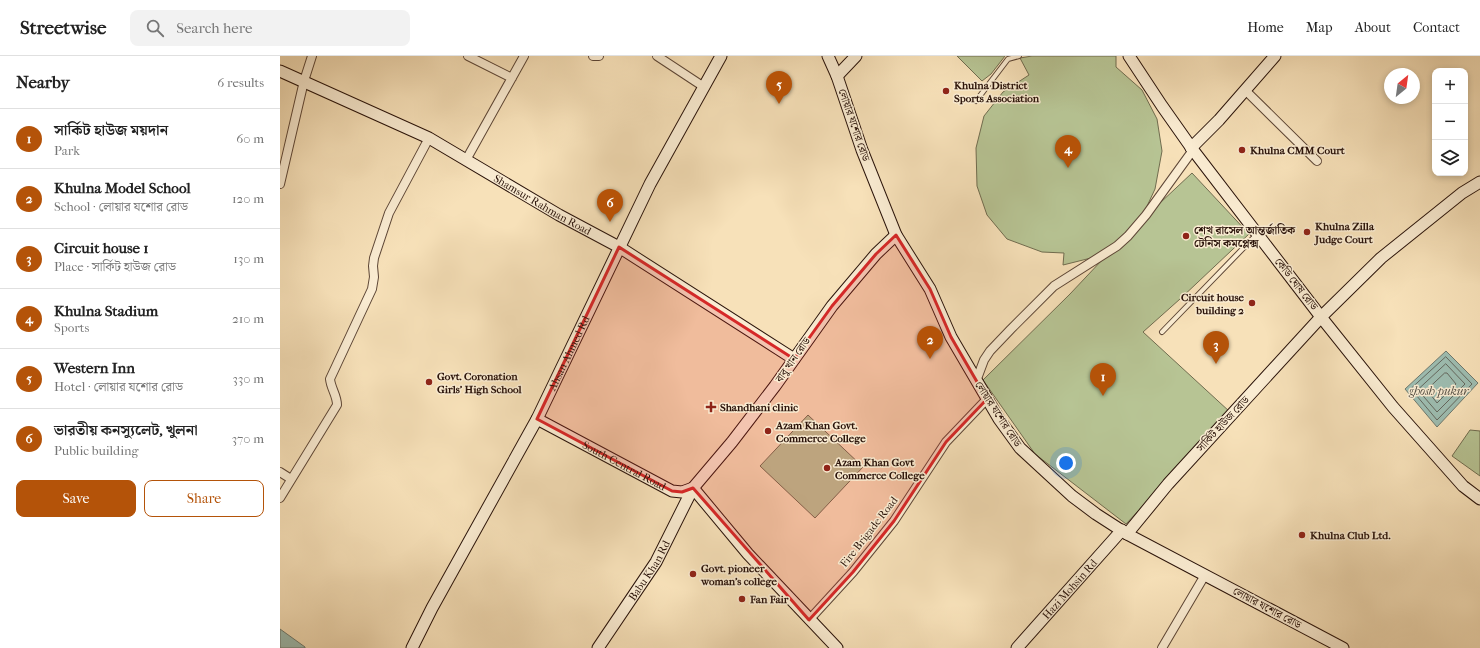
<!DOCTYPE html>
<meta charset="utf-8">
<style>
body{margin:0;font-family:"IM FELL French Canon","Noto Serif Bengali",serif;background:#f2f2f2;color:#222}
.controls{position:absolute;right:12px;top:12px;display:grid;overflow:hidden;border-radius:8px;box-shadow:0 2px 6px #0003}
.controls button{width:36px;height:36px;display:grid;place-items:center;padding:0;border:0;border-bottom:1px solid #e0e0e0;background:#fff;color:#222;font:20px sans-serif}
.compass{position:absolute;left:1104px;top:12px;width:36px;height:36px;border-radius:50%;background:#fff;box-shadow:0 2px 6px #0003;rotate:29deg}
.you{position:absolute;left:786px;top:407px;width:14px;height:14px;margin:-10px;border:3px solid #fff;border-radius:50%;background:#1a73e8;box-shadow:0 0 0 6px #1a73e833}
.badge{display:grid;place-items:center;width:26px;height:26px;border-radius:50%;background:#b45309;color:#fff;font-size:13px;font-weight:700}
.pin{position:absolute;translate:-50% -33px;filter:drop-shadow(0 1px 2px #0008)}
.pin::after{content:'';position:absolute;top:21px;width:14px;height:12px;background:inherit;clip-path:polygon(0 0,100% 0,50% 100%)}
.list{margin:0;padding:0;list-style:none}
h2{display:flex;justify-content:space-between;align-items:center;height:52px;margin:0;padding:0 16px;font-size:17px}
h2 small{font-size:13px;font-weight:400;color:#767676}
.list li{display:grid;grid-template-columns:26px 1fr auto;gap:12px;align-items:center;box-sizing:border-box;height:60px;padding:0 16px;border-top:1px solid #e0e0e0}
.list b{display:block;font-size:15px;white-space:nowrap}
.list p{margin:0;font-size:13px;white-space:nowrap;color:#767676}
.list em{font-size:13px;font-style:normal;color:#767676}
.actions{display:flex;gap:8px;padding:12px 16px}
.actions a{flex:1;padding:9px 0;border:1px solid #b45309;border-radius:8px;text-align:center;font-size:14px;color:#b45309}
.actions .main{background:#b45309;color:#fff}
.icon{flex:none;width:22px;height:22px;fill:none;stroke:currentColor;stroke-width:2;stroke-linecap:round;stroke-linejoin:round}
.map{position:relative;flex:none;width:1200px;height:592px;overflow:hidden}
header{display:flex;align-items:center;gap:24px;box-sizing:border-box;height:56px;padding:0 20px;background:#fff;border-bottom:1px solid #e0e0e0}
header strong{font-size:19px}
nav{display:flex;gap:22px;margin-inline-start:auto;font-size:14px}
.search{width:280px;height:36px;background:#f2f2f2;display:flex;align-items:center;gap:10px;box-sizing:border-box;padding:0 14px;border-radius:8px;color:#767676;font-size:15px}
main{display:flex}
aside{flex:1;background:#fff}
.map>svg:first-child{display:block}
.green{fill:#b7c494;stroke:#706c4f}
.water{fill:#9dbdb1;stroke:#6f796e}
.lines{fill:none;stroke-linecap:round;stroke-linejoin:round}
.shore{stroke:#64685e;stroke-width:1}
.lane-casing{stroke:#5d4636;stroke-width:6}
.street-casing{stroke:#5d4636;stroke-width:10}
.secondary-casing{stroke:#2a130a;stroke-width:13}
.lane{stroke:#faecd2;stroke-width:4}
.street{stroke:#faecd2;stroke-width:8}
.secondary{stroke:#faecd2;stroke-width:11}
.marked{fill:#d62828;fill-opacity:0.2;stroke:#d62828;stroke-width:3;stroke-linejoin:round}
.poi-dot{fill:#8f2418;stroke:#faecd2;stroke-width:1.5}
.labels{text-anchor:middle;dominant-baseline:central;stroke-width:3;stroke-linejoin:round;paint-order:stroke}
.poi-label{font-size:11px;font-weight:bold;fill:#2a130a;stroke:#faecd2;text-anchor:start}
.street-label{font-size:11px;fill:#2a130a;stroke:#faecd2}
.water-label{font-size:12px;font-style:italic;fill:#524e44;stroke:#faecd2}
</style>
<header>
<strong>Streetwise</strong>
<div class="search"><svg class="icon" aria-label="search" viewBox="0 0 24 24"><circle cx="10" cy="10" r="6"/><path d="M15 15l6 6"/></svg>Search here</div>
<nav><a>Home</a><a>Map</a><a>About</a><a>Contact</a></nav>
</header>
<main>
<aside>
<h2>Nearby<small>6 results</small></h2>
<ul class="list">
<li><span class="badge">1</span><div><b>সার্কিট হাউজ ময়দান</b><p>Park</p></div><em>60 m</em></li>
<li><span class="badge">2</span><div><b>Khulna Model School</b><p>School · লোয়ার যশোর রোড</p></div><em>120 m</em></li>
<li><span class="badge">3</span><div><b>Circuit house 1</b><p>Place · সার্কিট হাউজ রোড</p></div><em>130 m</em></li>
<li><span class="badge">4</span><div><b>Khulna Stadium</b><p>Sports</p></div><em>210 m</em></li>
<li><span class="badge">5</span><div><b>Western Inn</b><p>Hotel · লোয়ার যশোর রোড</p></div><em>330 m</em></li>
<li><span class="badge">6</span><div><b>ভারতীয় কনস্যুলেট, খুলনা</b><p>Public building</p></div><em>370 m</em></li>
</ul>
<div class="actions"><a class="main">Save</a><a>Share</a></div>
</aside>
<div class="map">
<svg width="1200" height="592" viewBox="0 0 1200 592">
<rect width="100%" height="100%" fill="#f7e1b9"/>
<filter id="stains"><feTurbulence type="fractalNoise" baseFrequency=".005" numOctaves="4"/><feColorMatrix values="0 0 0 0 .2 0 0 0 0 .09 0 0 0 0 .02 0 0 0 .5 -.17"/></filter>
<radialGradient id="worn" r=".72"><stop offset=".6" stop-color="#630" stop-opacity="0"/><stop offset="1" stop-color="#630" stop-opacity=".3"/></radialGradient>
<path class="green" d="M 677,0 L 725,0 L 711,18 L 702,25 Z
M 752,0 L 836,0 L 836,11 L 862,34 L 877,63 L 882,95 L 875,133 L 862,161 L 848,177 L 912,117 L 969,178 L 900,243 L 863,276 L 950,356 L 846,468 L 755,398 L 703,324 L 790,238 L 839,186 L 815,201 L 783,209 L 784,197 L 762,196 L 727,183 L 707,159 L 697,130 L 696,92 L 704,60 L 723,36 L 749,19 L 740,2 Z
M 528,359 L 583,411 L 535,462 L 480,410 Z
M 1190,374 L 1200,375 L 1200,420 L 1172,400 Z"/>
<path class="water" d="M 1166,295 L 1198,327 L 1157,371 L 1125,333 Z
M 0,573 L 25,591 L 25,592 L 0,592 Z"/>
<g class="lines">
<path class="shore" d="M 1166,301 L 1192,328 L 1157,364 L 1131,333 Z
M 1166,308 L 1185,328 L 1157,356 L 1138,334 Z
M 1165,317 L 1167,317 L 1176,328 L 1157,347 L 1147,334 Z"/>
<g class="lane-casing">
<path id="lane" d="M 696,45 L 728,3 L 739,0
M 882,276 L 977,178"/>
</g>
<g class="street-casing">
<path id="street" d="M 188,0 L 232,22
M 313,0 L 319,0
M 377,0 L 424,31
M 965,34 L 1037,105
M 186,104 L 244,0
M 0,128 L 24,25 L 32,0
M 695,323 L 698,320 L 704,304 L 710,295 L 731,273 L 774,230 L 837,190 L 848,180 L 866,159 L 913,94
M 0,416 L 11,423
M 0,442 L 57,349 C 57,339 51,333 50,323 L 92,233 L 94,221 L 93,210 L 94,202 L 109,157 L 149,82
M 529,564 L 573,516 L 614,465 L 666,386 L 707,343
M 882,592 L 925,519"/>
</g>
<g class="secondary-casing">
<g id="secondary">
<path d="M 548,0 L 557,20 L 582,94 L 616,179 L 650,233 L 671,281 L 719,363 L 740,392 L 792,440 L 816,458 L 847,478 L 1063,592"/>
<path d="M 849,0 L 882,50 L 913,94 L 1041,261 L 1113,351 L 1183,430 L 1200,443"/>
<path id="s1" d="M 0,15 L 149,82 L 279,159 L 339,191 L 514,303"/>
<path d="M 557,20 L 576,0"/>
<path d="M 911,92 L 939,64 L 995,0"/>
<path id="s2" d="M 257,363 L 392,435 L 402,436 L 413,432"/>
<path d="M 413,432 L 468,498 L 557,592"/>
<path d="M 847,478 L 888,428 L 1041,261 L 1101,202 L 1182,137 L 1200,126"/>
<path id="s3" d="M 132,592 L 152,552 L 257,363 L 370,128 L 441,0"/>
<path id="s4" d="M 318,592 L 376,506 L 413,432 L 452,386 L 495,330 L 552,250 L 596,198 L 616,179"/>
<path id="s5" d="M 737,592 L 842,474"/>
</g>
</g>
<use href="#lane" class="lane"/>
<use href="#street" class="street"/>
<use href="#secondary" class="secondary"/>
</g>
<path class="marked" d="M 616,179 L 650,233 L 671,281 L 707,343 L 666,386 L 614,465 L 573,516 L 529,564 L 413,432 L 402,436 L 392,435 L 257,363 L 339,191 L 514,303 L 552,250 L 596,198 Z"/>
<g class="poi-dot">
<circle cx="666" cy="35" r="4"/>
<circle cx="962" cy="94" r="4"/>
<circle cx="1027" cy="176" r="4"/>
<circle cx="906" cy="180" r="4"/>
<circle cx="972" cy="247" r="4"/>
<circle cx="149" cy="326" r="4"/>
<path d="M429 345h4v4h4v4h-4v4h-4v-4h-4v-4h4z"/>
<circle cx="488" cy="375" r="4"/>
<circle cx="547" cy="412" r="4"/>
<circle cx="1022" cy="479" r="4"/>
<circle cx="413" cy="518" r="4"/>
<circle cx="462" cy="543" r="4"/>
</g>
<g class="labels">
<g class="poi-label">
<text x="674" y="29">Khulna District<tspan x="674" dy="13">Sports Association</tspan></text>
<text x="970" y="94">Khulna CMM Court</text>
<text x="1035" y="170">Khulna Zilla<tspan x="1035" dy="13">Judge Court</tspan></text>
<text x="914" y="174">শেখ রাসেল আন্তর্জাতিক<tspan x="914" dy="13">টেনিস কমপ্লেক্স</tspan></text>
<text x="964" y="241" text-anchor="end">Circuit house<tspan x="964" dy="13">building 2</tspan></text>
<text x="157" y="320">Govt. Coronation<tspan x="157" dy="13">Girls' High School</tspan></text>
<text x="440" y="351">Shandhani clinic</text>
<text x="496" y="369">Azam Khan Govt.<tspan x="496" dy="13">Commerce College</tspan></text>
<text x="555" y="406">Azam Khan Govt<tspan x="555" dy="13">Commerce College</tspan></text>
<text x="1030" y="479">Khulna Club Ltd.</text>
<text x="421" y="512">Govt. pioneer<tspan x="421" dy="13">woman's college</tspan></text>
<text x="470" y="543">Fan Fair</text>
</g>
<g class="street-label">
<text transform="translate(574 69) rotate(71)">লোয়ার যশোর রোড</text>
<text stroke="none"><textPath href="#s1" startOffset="295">Shamsur Rahman Road</textPath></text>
<text transform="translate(1016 228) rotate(52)">কেডি ঘোষ রোড</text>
<text stroke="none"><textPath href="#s3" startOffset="334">Ahsan Ahmed Rd</textPath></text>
<text transform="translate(513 304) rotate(-55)">বাবু খান রোড</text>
<text transform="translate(718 358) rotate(57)">লোয়ার যশোর রোড</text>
<text transform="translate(943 368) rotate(-47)">সার্কিট হাউজ রোড</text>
<text stroke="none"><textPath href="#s2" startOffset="99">South Central Road</textPath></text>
<text transform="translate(589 476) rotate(-52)">Fire Brigade Road</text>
<text stroke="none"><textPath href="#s4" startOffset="93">Babu Khan Rd</textPath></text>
<text stroke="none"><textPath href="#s5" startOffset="79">Hazi Mohsin Rd</textPath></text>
<text transform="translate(987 552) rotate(28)">লোয়ার যশোর রোড</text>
</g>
<g class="water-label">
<text x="1159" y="335">ghosh pukur</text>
</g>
</g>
<rect width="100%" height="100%" filter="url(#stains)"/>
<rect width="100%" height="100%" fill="url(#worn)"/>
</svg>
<div class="controls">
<button>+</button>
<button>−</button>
<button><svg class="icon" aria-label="layers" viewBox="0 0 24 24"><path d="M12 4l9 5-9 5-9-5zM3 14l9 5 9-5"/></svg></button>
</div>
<svg class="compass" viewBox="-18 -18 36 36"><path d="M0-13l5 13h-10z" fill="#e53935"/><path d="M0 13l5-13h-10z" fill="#767676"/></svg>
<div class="you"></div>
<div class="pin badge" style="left:823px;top:340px">1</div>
<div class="pin badge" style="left:650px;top:303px">2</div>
<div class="pin badge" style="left:936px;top:308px">3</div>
<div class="pin badge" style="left:788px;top:112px">4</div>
<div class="pin badge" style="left:499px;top:48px">5</div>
<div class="pin badge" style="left:330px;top:166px">6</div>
</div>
</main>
